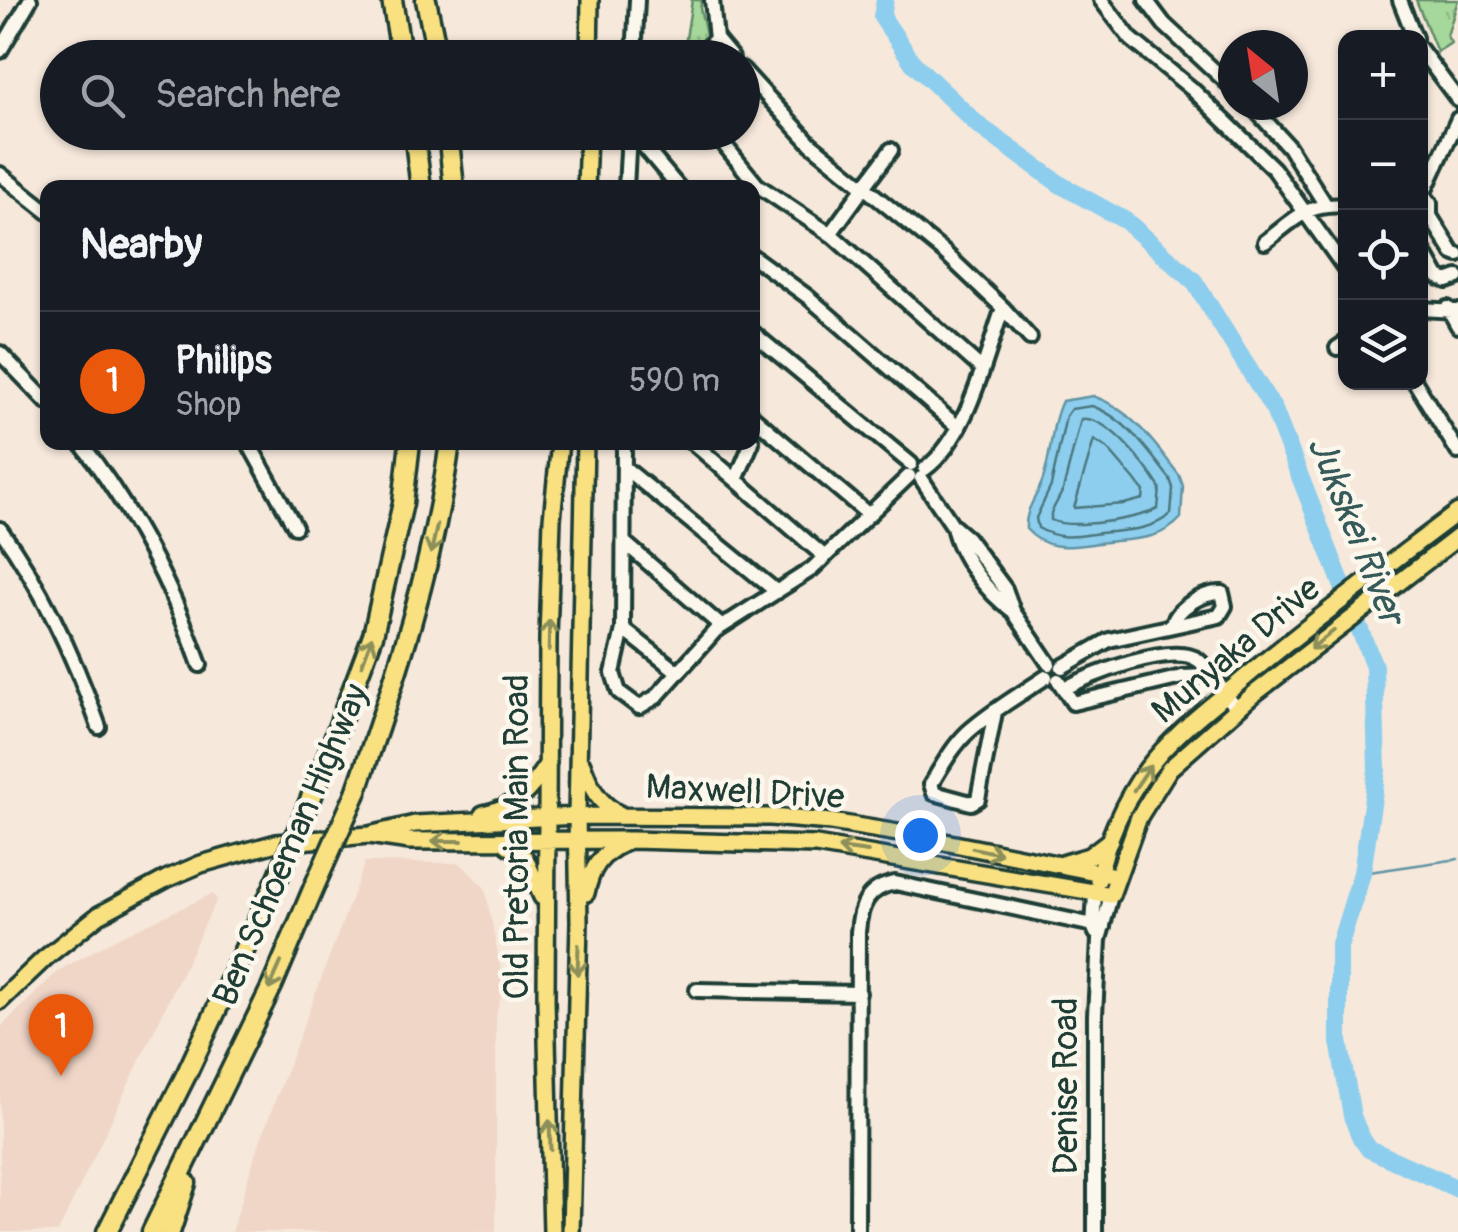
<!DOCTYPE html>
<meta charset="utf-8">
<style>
body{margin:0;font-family:Pangolin,sans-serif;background:#242831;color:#f1f3f6}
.controls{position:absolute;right:30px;top:30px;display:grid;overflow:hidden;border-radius:20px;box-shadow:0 2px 8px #0004}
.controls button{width:90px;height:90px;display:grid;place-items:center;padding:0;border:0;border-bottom:2px solid #363941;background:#171b24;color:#f1f3f6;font:50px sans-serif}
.compass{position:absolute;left:1218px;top:30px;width:90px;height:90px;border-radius:50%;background:#171b24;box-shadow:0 2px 8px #0004;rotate:330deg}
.you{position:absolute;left:920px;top:835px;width:35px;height:35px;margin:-25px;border:8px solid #fff;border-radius:50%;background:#1a73e8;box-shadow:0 0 0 15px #1a73e833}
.badge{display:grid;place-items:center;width:65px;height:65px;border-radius:50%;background:#ea580c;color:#fff;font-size:32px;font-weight:700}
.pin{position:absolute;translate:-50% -82px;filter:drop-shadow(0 2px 5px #0008)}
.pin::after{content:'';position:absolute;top:52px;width:35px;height:30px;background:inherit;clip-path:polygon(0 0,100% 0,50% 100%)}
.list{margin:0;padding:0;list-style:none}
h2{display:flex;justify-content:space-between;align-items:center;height:130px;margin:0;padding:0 40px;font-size:42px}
h2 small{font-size:32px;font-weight:400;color:#9ea1a6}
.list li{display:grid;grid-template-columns:65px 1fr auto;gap:30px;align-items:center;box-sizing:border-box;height:140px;padding:0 40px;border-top:2px solid #363941}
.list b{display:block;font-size:38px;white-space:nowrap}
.list p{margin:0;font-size:32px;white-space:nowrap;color:#9ea1a6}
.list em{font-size:32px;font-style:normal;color:#9ea1a6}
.icon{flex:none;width:55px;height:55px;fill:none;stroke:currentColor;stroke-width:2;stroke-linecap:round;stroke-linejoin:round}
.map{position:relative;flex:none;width:1458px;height:1232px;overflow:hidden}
.search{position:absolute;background:#171b24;box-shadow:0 2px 8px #0004;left:40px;top:40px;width:720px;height:110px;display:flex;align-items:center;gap:25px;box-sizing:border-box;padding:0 35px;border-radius:55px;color:#9ea1a6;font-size:38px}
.panel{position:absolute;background:#171b24;box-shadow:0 2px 8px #0004;left:40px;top:180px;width:720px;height:270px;border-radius:20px}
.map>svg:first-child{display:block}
.built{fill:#f0d6c7}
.grass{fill:url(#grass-tufts);stroke:#628a67;stroke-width:2.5}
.water{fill:#8dceee;stroke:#6194a4;stroke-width:2.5}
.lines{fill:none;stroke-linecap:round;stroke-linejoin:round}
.shore{stroke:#4b777e;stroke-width:2.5}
.stream{stroke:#6194a4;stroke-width:2.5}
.river{stroke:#8dceee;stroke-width:18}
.minor-casing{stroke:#1f3d34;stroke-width:20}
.major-casing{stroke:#1f3d34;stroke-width:22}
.highway-casing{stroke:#1f3d34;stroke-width:25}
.minor{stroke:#fbf7ec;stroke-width:12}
.major{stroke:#f9e181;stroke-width:15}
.highway{stroke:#f9e181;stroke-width:18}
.highway-bridge-casing{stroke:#1f3d34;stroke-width:25;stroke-linecap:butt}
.highway-bridge{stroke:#f9e181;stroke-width:18}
.oneway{stroke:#8c8f5a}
.labels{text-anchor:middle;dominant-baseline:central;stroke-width:9;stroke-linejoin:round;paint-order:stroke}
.street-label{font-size:35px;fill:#1f3d34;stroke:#fbf7ec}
.water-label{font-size:38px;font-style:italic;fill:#355a59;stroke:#fbf7ec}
</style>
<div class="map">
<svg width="1458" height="1232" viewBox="0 0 1458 1232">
<defs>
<pattern id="grass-tufts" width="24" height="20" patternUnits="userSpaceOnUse" patternTransform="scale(2.5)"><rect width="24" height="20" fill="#a5d89a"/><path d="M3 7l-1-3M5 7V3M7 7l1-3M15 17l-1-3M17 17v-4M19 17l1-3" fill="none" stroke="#8eba85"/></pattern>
</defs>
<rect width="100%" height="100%" fill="#f6e8db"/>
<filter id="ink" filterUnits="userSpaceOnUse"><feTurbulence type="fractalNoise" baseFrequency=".01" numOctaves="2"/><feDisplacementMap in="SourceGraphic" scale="20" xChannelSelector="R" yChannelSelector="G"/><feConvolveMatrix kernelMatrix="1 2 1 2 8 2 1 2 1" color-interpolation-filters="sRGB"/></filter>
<g filter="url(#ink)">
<path class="built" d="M 365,862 L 460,863 L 485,888 L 504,985 L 496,1015 L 496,1232 L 232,1232 L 256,1152 Z
M 212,894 L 217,899 L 58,1232 L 0,1232 L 0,1028 L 58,971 L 117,938 Z"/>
<path class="grass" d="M 692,0 L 702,0 L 700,8 L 707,39 L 683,58 Z
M 1416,0 L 1458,0 L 1447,36 L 1451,43 L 1437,52 Z"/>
<path class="water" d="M 1093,396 C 1130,408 1156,445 1179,475 L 1183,486 L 1181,518 C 1162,540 1134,539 1107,542 C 1077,545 1049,555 1026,529 C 1025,509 1035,500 1042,482 C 1052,456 1050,426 1062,401 Z"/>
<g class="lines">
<path class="shore" d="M 1092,406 C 1125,417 1150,453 1170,479 L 1173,488 L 1171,514 C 1153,529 1132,530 1110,532 C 1083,534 1064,543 1038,528 L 1036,518 L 1051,486 L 1066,416 L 1071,409 Z
M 1081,419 C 1109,416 1146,466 1160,488 L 1158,509 C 1136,519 1071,530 1051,520 L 1051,513 L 1063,490 Z
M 1094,440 L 1107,448 L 1144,491 L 1143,499 L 1124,504 L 1074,508 Z"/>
<path class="stream" d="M 1362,873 L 1458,859"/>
<path class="river" d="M 885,0 L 882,17 L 913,63 L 978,125 L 1061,185 L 1126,221 L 1194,281 L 1274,410 L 1374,666 L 1377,770 L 1362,873 L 1339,947 L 1339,1041 L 1352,1116 L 1361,1138 L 1369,1149 L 1458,1189"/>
<g class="minor-casing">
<path id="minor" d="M 712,0 L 716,39 L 732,58
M 1101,0 L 1131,39 L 1192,89 L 1274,169 L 1346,270
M 1146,0 L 1164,24 L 1233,88
M 1400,0 L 1415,38
M 1420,49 L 1458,100
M 0,51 L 30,0
M 634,58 L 637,0
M 694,58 L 716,39
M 742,69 L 811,144 L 944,252 L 1003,308 L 1030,338
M 1251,105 L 1289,147 L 1325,204
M 632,132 L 679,188
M 714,132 L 757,185 L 833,236 L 981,368
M 0,174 L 48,212
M 626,188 L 629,132
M 1420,191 L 1430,203 L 1430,216 L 1453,253 L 1458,255
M 1424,192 L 1458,119
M 830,234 L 891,150
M 1265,242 C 1294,220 1307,202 1346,206
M 1420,245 L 1438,277 L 1447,281 L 1458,277
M 752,256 L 808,297 L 959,428
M 1448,308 L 1458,326
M 1420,309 L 1458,311
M 752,332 L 911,464
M 1337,348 L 1346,342
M 0,353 L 48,403
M 1415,382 L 1458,452
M 752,416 L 869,515
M 80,442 C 132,509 172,586 200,665
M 248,442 L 295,527
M 624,442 L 623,629 L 613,673 L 619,692 L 639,707 L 656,697 L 715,631 L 812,569 L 909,476
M 692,442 L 825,557
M 626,469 L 777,592
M 925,469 C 968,437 985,358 1003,308
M 921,478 L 953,526 L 967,538 L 1005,589 L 1013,611 L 1049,664
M 736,480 L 752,442
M 953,526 C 959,556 988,594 1013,611
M 0,529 C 44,590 74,656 99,727
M 624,542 L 721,626
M 623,629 L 678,672
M 1062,667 L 1109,640 L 1219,616 L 1225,606 L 1222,593 C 1204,592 1177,607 1172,626
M 1058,680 L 1073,703 L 1182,677 L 1210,676
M 1064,689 C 1089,675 1172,642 1198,660 C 1210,669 1226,696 1237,709
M 995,712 L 978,799 L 971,803 L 934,793 L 931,784 C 942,766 953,746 968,732 C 991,711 1021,694 1046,677
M 1095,894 L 1093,926 L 1096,933
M 697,990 L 859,993
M 857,1232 L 858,932 C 860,906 867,888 895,883 L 1103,927
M 1095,1232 L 1095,1015 L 1099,940 L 1111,895"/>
</g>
<g class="major-casing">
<path id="major" d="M 589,58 L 590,0
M 586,188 L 588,132
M 582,764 C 590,786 598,804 621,815
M 483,814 C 516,807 530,791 548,763
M 369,835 L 410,841 L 632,840 L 816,845 L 1111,895 L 1139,817 L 1169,769 L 1254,694 L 1458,537
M 504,842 L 525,858 L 542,897
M 1065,863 L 1089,856 L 1110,840
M 1098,880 C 1106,841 1124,800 1147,769 C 1175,732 1212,706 1247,676 C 1316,619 1387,565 1458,512
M 586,893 C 591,869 600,854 624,843
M 0,1001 L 45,958 L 99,915 L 166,879 L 201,864 L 276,843 L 369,835 L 415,824 L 577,816 L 770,817 L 831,822 L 904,834 L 1116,876
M 552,1232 L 546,1001 L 548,638 L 552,519 L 560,442
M 571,1232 L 579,922 L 577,816 L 585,442"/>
</g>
<g class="highway-casing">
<path id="highway" d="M 392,0 L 402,58
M 426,0 L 438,58
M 414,132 L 421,188
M 448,132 L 454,188
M 320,776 L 373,635 L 403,503 L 410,442
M 356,793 C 396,678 434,564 450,442
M 107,1232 L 187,1073 L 280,873
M 152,1232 L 272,986 L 314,887
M 170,1232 L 186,1183"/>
</g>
<use href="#minor" class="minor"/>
<use href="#major" class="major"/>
<use href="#highway" class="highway"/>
<g class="highway-bridge-casing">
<path id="highway-bridge" d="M 280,873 L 320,776
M 314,887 L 356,793"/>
</g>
<use href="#highway-bridge" class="highway-bridge"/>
</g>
<defs><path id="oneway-shaft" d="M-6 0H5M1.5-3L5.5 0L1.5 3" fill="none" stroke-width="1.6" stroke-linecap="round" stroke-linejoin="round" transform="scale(2.5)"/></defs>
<g class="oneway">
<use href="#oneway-shaft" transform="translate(434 539) rotate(103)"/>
<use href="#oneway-shaft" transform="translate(549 635) rotate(-89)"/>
<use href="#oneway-shaft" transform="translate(1322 640) rotate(142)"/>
<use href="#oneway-shaft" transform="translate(367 651) rotate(-70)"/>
<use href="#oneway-shaft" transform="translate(1142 778) rotate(-56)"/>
<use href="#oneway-shaft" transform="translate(447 841) rotate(-180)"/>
<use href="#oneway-shaft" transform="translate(853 850) rotate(-172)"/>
<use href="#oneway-shaft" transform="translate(987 851) rotate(12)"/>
<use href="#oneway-shaft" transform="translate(578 960) rotate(92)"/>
<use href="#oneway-shaft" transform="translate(275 976) rotate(114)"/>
<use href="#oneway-shaft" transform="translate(550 1135) rotate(-92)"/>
</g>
</g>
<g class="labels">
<g class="street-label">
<text transform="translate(1236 650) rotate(-40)">Munyaka Drive</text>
<text transform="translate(745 792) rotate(3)">Maxwell Drive</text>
<text transform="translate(517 837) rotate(-90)">Old Pretoria Main Road</text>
<text transform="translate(291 845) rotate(-67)">Ben Schoeman Highway</text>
<text transform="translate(1066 1086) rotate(-90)">Denise Road</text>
</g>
<g class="water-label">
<text transform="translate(1356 530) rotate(68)">Jukskei River</text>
</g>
</g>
</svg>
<div class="controls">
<button>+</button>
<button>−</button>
<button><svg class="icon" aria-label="locate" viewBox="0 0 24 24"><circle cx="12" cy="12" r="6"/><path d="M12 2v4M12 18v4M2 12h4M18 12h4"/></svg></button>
<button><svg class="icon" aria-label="layers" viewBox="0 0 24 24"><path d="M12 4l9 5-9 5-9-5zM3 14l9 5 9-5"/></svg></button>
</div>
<svg class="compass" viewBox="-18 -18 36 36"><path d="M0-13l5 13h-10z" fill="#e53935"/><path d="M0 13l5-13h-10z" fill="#9ea1a6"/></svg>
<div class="you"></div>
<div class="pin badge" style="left:61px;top:1076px">1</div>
<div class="search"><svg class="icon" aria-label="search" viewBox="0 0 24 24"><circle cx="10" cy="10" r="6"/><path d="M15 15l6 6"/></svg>Search here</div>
<section class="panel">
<h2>Nearby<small></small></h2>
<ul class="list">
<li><span class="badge">1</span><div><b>Philips</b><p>Shop</p></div><em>590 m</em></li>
</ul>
</section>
</div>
